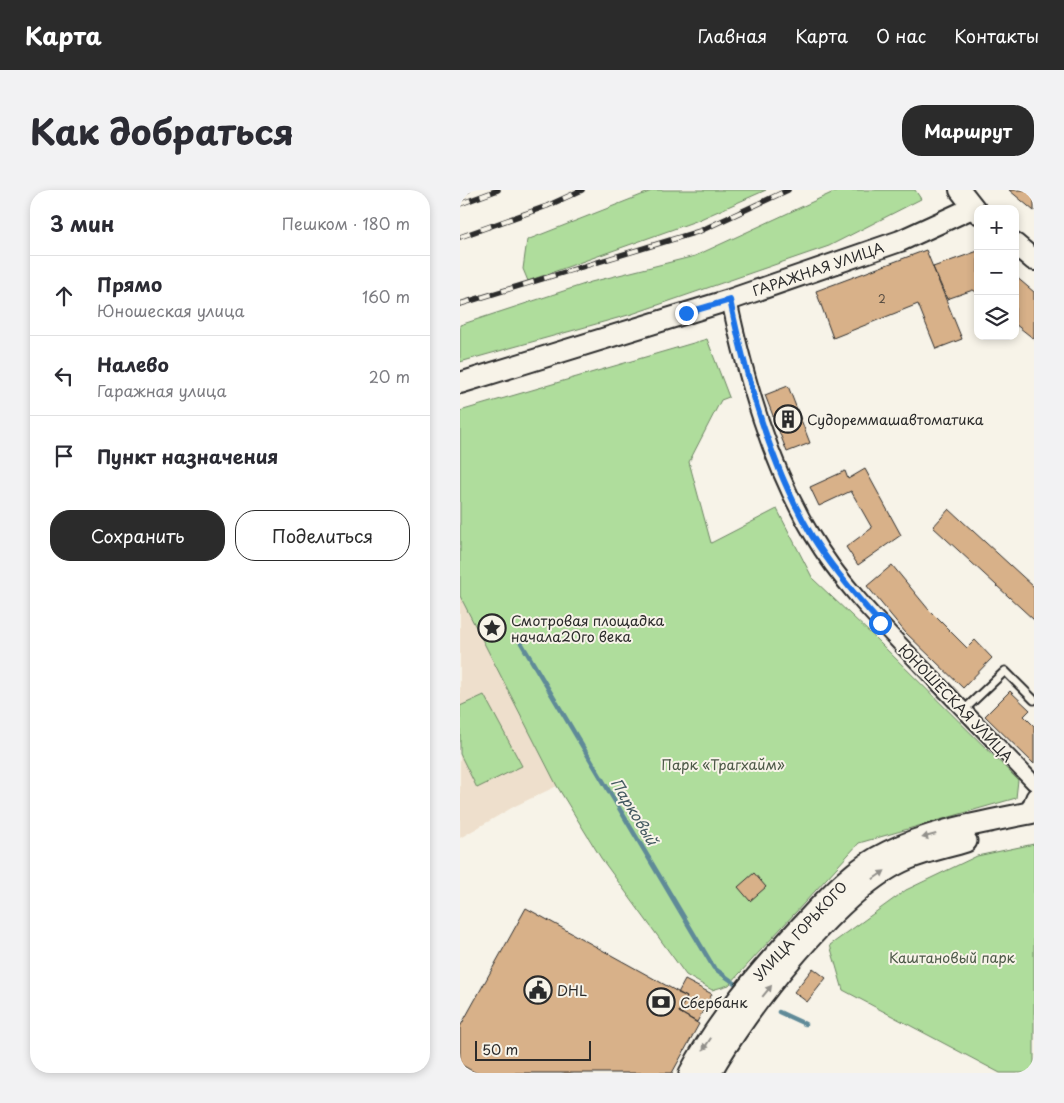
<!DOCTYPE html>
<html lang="ru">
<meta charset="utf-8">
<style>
body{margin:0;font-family:"Playpen Sans",sans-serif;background:#f2f2f3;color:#2b2b33}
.controls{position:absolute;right:15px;top:15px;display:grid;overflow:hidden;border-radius:10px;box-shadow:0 2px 8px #0003}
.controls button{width:45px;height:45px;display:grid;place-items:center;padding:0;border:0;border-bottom:1px solid #e1e1e2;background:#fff;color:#2b2b33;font:25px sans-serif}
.scale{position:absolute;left:15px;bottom:12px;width:116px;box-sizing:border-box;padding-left:5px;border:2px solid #2b2b2b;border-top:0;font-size:14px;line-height:18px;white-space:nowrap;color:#2b2b2b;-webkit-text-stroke:4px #f7f3e8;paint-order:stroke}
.stop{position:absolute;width:15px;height:15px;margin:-11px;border:4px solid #1a73e8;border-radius:50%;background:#fff}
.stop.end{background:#1a73e8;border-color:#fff;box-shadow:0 1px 5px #0008}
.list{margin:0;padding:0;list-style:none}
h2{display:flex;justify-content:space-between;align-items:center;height:65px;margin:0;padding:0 20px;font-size:21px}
h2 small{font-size:16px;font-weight:400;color:#7c7c81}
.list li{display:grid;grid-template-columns:32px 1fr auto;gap:15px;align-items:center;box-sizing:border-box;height:80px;padding:0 20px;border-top:1px solid #e1e1e2}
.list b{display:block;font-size:19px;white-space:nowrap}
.list p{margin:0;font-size:16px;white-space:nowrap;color:#7c7c81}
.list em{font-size:16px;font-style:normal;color:#7c7c81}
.actions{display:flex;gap:10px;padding:15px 20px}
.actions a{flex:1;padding:11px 0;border:1px solid #2b2b2b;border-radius:20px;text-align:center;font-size:18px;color:#2b2b2b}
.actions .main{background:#2b2b2b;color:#fff}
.icon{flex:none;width:28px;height:28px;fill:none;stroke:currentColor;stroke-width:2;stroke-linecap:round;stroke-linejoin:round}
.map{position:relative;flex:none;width:574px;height:883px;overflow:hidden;border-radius:20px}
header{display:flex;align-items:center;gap:30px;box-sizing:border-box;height:70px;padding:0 25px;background:#2b2b2b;color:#fff}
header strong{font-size:24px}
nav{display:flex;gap:28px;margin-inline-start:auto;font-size:18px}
.intro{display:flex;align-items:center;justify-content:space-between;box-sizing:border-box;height:120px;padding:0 30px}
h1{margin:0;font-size:35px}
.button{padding:12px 22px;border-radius:20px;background:#2b2b2b;color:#fff;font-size:18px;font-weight:700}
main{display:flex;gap:30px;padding:0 30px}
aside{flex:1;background:#fff;border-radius:20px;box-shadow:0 2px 8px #0003}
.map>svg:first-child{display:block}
.built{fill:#eedfcc}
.green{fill:#afdd9c;stroke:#6d8464}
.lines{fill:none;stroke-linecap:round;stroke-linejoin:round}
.stream{stroke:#5e8a98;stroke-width:4.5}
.building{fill:#d8b189;stroke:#2b2b2b}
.service-casing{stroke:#2b2b2b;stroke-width:11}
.minor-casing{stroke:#2b2b2b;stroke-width:18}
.secondary-casing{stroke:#2b2b2b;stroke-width:24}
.primary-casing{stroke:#2b2b2b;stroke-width:25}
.service{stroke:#f7f3e8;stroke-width:7}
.minor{stroke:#f7f3e8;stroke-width:14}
.secondary{stroke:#f7f3e8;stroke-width:20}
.primary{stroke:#f7f3e8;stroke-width:21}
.rail-casing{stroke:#2b2b2b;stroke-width:5.5}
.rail{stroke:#f7f3e8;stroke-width:4;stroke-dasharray:11;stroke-linecap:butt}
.oneway{fill:#918f8a}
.route{stroke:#1a73e8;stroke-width:6}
.labels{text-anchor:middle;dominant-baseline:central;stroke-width:4;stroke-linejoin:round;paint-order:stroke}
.number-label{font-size:11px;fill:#564c42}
.street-label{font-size:14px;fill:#2b2b2b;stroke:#f7f3e8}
.poi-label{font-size:14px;fill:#2b2b2b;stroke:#f7f3e8;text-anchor:start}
.park-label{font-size:14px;fill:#4c5847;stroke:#f7f3e8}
.water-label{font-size:15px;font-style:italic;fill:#445a61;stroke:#f7f3e8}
</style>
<header>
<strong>Карта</strong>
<nav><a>Главная</a><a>Карта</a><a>О нас</a><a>Контакты</a></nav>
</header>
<div class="intro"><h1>Как добраться</h1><a class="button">Маршрут</a></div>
<main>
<aside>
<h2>3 мин<small>Пешком · 180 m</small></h2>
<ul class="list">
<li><svg class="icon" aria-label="ahead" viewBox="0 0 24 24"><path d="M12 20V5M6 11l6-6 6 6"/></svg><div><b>Прямо</b><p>Юношеская улица</p></div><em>160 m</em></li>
<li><svg class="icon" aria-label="left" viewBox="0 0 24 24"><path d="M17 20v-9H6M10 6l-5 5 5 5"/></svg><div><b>Налево</b><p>Гаражная улица</p></div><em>20 m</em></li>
<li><svg class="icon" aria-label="arrive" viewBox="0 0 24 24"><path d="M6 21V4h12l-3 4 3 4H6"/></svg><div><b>Пункт назначения</b></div></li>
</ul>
<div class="actions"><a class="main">Сохранить</a><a>Поделиться</a></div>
</aside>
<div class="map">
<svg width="574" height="883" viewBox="0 0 574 883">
<rect width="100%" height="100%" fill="#f7f3e8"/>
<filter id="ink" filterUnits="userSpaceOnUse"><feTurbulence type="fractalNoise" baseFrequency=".02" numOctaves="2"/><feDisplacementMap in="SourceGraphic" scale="10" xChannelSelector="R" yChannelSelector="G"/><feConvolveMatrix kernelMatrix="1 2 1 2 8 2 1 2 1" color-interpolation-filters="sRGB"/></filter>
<g filter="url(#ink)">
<path class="built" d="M 0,406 L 97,596 L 55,616 L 0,648 Z"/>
<path class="green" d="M 194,0 L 306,0 L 236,31 L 68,91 L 63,79 L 67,50 Z
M 378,0 L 455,0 L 461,9 L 369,56 L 172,124 L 0,172 L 0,135 L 131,92 L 235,66 Z
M 247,149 L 269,207 L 261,210 L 229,272 L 251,353 L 317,319 L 353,389 L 410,443 L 558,590 L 556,608 L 399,653 L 269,795 L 252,800 L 226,785 L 141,668 L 97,596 L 0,406 L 0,221 Z
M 24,505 L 62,576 L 17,598 L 0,564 L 0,516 Z
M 574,654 L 574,883 L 540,883 L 383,800 L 370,755 L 446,700 L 517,666 Z"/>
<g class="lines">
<path class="stream" d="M 57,446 L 254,778 L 280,797
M 319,822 L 345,834"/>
</g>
<path class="building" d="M 549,0 L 574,0 L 574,21 Z
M 466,60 L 502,149 L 476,159 L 458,114 L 373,148 L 356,101 Z
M 518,61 L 518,103 L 513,100 L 487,109 L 473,77 Z
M 555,86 L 574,102 L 574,149 L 555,134 Z
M 328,196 L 350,253 L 327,262 L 305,205 Z
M 405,279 L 441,345 L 398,375 L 386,357 L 412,338 L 391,301 L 359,316 L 350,297 L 385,281 L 388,289 Z
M 489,319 L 574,397 L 574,430 L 473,337 Z
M 432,375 L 469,420 L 507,458 L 515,450 L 532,468 L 503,498 L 445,442 L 407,396 Z
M 550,501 L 570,520 L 564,526 L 574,536 L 574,574 L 525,526 Z
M 294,683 L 306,697 L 290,711 L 278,697 Z
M 66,718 L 227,807 L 219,822 L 239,834 L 212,883 L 16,883 L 0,874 L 0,837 Z
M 353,778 L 366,788 L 347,812 L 334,802 Z
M 225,790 L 252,804 L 237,832 L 219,822 L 227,807 L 218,803 Z"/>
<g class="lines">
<g class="service-casing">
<path id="service" d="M 504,520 L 545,481 L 574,510"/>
</g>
<g class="minor-casing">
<path id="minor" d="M 269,110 C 286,189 310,275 352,345 C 381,394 422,435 461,476 C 499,515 536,554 574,593
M 567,623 L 574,606"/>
</g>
<g class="secondary-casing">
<path id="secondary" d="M 500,0 L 518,23
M 555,54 L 574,70
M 0,193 L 269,110 L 440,51 L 512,18"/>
</g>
<g class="primary-casing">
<path id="primary" d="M 230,883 C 258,830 297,785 337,741 C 365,711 390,680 428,662 C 473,640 526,632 574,622
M 250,883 C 285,820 380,697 447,669 C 466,661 487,657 506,651"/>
</g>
<use href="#service" class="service"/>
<use href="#minor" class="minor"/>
<use href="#secondary" class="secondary"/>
<use href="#primary" class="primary"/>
<g class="rail-casing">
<path id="rail" d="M 0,3 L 8,0
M 0,14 L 38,0
M 0,47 L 87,16 L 122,0
M 0,114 L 240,41 L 328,0"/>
</g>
<use href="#rail" class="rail"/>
</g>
<defs><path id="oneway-solid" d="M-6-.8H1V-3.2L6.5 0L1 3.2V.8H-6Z" transform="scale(1.25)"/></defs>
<g class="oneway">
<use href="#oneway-solid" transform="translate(469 646) rotate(165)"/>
<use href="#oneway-solid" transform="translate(419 685) rotate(-35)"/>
<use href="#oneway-solid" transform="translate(307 801) rotate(-51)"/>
<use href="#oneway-solid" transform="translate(247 854) rotate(123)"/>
</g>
</g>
<g class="lines" filter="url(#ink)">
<path class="route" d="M 226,123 L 270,110 C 286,188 311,277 352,346 C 371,377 395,405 420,433"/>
</g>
<defs>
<g id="building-ring" transform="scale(1.4375)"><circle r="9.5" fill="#f7f3e8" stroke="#2b2b2b" stroke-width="1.5"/><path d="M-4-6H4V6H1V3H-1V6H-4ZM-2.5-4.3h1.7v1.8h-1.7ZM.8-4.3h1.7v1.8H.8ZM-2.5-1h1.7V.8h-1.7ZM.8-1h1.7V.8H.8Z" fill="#2b2b2b"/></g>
<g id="sight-ring" transform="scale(1.4375)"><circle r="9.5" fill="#f7f3e8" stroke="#2b2b2b" stroke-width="1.5"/><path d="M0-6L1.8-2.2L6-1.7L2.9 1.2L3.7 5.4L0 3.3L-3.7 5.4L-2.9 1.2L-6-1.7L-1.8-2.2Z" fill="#2b2b2b"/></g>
<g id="civic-ring" transform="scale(1.4375)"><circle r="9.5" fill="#f7f3e8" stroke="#2b2b2b" stroke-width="1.5"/><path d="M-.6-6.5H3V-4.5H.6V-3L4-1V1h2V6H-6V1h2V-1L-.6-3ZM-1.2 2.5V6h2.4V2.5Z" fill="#2b2b2b"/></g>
<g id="bank-ring" transform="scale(1.4375)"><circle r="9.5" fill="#f7f3e8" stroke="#2b2b2b" stroke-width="1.5"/><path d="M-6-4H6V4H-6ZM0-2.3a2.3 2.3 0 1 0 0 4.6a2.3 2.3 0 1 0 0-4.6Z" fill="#2b2b2b"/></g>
</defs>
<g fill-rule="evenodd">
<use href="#building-ring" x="328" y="229"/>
<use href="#sight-ring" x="32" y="438"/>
<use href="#civic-ring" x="78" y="800"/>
<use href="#bank-ring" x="201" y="812"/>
</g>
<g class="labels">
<g class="number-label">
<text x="422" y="108">2</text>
</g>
<g class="street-label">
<text transform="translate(358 79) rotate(-19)">ГАРАЖНАЯ УЛИЦА</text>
<text transform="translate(496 513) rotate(46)">ЮНОШЕСКАЯ УЛИЦА</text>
<text transform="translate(340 741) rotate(-47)">УЛИЦА ГОРЬКОГО</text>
</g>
<g class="poi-label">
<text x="347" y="229">Судореммашавтоматика</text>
<text x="51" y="430">Смотровая площадка<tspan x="51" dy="16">начала20го века</tspan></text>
<text x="97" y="800">DHL</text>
<text x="220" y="812">Сбербанк</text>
</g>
<g class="park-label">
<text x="263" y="574">Парк «Трагхайм»</text>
<text x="492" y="767">Каштановый парк</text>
</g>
<g class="water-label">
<text transform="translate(175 621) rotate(59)">Парковый</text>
</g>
</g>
</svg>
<div class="controls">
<button>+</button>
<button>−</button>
<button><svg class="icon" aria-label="layers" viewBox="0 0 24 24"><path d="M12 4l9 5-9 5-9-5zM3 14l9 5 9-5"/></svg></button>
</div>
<div class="scale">50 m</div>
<div class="stop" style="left:420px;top:433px"></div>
<div class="stop end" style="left:226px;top:123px"></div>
</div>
</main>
